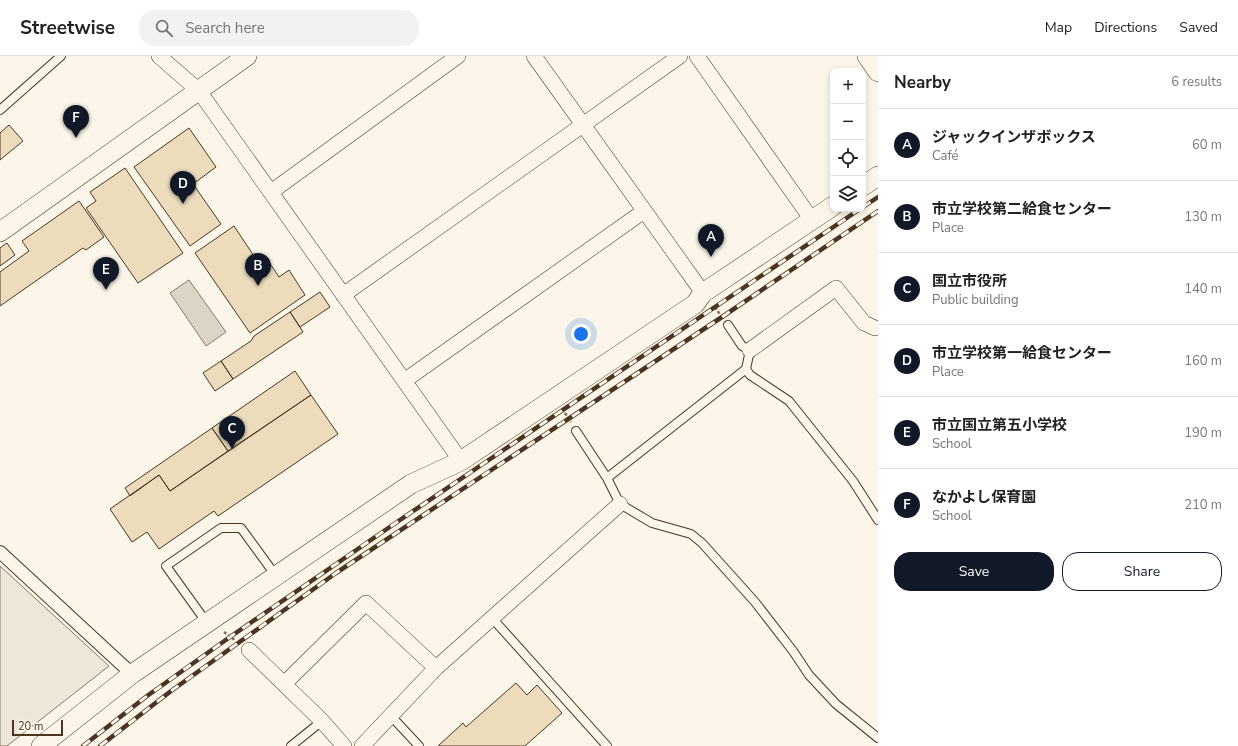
<!DOCTYPE html>
<meta charset="utf-8">
<style>
body{margin:0;font-family:"Nunito Sans","Noto Sans JP",sans-serif;background:#f2f2f2;color:#222}
.controls{position:absolute;right:12px;top:12px;display:grid;overflow:hidden;border-radius:8px;box-shadow:0 2px 6px #0003}
.controls button{width:36px;height:36px;display:grid;place-items:center;padding:0;border:0;border-bottom:1px solid #e0e0e0;background:#fff;color:#222;font:20px sans-serif}
.scale{position:absolute;left:12px;bottom:10px;width:51px;box-sizing:border-box;padding-left:4px;border:2px solid #4a3520;border-top:0;font-size:11px;line-height:14px;white-space:nowrap;color:#4a3520;-webkit-text-stroke:3px #fbf6e9;paint-order:stroke}
.you{position:absolute;left:581px;top:278px;width:14px;height:14px;margin:-10px;border:3px solid #fff;border-radius:50%;background:#1a73e8;box-shadow:0 0 0 6px #1a73e833}
.badge{display:grid;place-items:center;width:26px;height:26px;border-radius:50%;background:#111827;color:#fff;font-size:13px;font-weight:700}
.pin{position:absolute;translate:-50% -33px;filter:drop-shadow(0 1px 2px #0008)}
.pin::after{content:'';position:absolute;top:21px;width:14px;height:12px;background:inherit;clip-path:polygon(0 0,100% 0,50% 100%)}
.list{margin:0;padding:0;list-style:none}
h2{display:flex;justify-content:space-between;align-items:center;height:52px;margin:0;padding:0 16px;font-size:17px}
h2 small{font-size:13px;font-weight:400;color:#767676}
.list li{display:grid;grid-template-columns:26px 1fr auto;gap:12px;align-items:center;box-sizing:border-box;height:72px;padding:0 16px;border-top:1px solid #e0e0e0}
.list b{display:block;font-size:15px;white-space:nowrap}
.list p{margin:0;font-size:13px;white-space:nowrap;color:#767676}
.list em{font-size:13px;font-style:normal;color:#767676}
.actions{display:flex;gap:8px;padding:12px 16px}
.actions a{flex:1;padding:9px 0;border:1px solid #111827;border-radius:16px;text-align:center;font-size:14px;color:#111827}
.actions .main{background:#111827;color:#fff}
.icon{flex:none;width:22px;height:22px;fill:none;stroke:currentColor;stroke-width:2;stroke-linecap:round;stroke-linejoin:round}
.map{position:relative;flex:none;width:878px;height:690px;overflow:hidden}
header{display:flex;align-items:center;gap:24px;box-sizing:border-box;height:56px;padding:0 20px;background:#fff;border-bottom:1px solid #e0e0e0}
header strong{font-size:19px}
nav{display:flex;gap:22px;margin-inline-start:auto;font-size:14px}
.search{width:280px;height:36px;background:#f2f2f2;display:flex;align-items:center;gap:10px;box-sizing:border-box;padding:0 14px;border-radius:16px;color:#767676;font-size:15px}
main{display:flex}
aside{flex:1;background:#fff}
.map>svg:first-child{display:block}
.green{fill:#ede6d9;stroke:#887966}
.water{fill:#dcd4c6;stroke:#887966}
.building{fill:#ecdcbc;stroke:#4a3520}
.lines{fill:none;stroke-linecap:round;stroke-linejoin:round}
.service-casing{stroke:#4a3520;stroke-width:10}
.pedestrian-casing{stroke:#4a3520;stroke-width:14}
.minor-casing{stroke:#4a3520;stroke-width:16}
.tertiary-casing{stroke:#4a3520;stroke-width:20}
.path{stroke:#7f6f5c;stroke-width:2.5;stroke-dasharray:3 2;stroke-linecap:butt}
.service{stroke:#fbf6e9;stroke-width:8}
.pedestrian{stroke:#fbf6e9;stroke-width:12}
.minor{stroke:#fbf6e9;stroke-width:15}
.tertiary{stroke:#fbf6e9;stroke-width:19}
.rail-casing{stroke:#4a3520;stroke-width:4.5}
.rail{stroke:#fbf6e9;stroke-width:3;stroke-dasharray:9;stroke-linecap:butt}
</style>
<header>
<strong>Streetwise</strong>
<div class="search"><svg class="icon" aria-label="search" viewBox="0 0 24 24"><circle cx="10" cy="10" r="6"/><path d="M15 15l6 6"/></svg>Search here</div>
<nav><a>Map</a><a>Directions</a><a>Saved</a></nav>
</header>
<main>
<div class="map">
<svg width="878" height="690" viewBox="0 0 878 690">
<rect width="100%" height="100%" fill="#fbf6e9"/>
<path class="green" d="M 0,510 L 109,610 L 7,690 L 0,690 Z"/>
<path class="water" d="M 189,224 L 226,276 L 206,290 L 170,237 Z"/>
<path class="building" d="M 9,69 L 23,85 L 0,104 L 0,77 Z
M 189,72 L 216,111 L 193,128 L 221,168 L 190,190 L 134,111 Z
M 125,112 L 183,197 L 138,227 L 86,152 L 96,145 L 90,136 Z
M 79,145 L 104,181 L 86,194 L 83,192 L 0,250 L 0,216 L 29,195 L 22,185 Z
M 234,170 L 260,209 L 267,203 L 279,221 L 289,214 L 305,239 L 250,277 L 195,197 Z
M 7,187 L 15,199 L 0,210 L 0,192 Z
M 320,236 L 330,251 L 300,271 L 290,256 Z
M 290,256 L 303,276 L 233,323 L 221,305 L 251,285 L 254,280 Z
M 221,305 L 233,323 L 215,335 L 203,317 Z
M 295,315 L 311,339 L 228,395 L 212,372 Z
M 311,339 L 338,378 L 218,460 L 214,455 L 159,493 L 147,476 L 132,486 L 110,453 L 159,419 L 170,435 Z
M 212,372 L 228,395 L 170,435 L 159,419 L 130,440 L 125,432 Z
M 516,627 L 527,639 L 537,629 L 562,657 L 525,690 L 438,690 L 463,667 L 466,671 Z"/>
<g class="lines">
<g class="service-casing">
<path id="service" d="M 0,54 L 61,0
M 746,313 L 750,319 L 789,345 L 853,425 L 878,464
M 576,375 L 607,422 L 620,448 L 652,467 L 691,478 L 702,487 L 755,546 L 793,595 L 809,619 L 836,648 L 878,682
M 607,422 L 746,313 L 750,294 L 742,290 L 728,269
M 492,562 L 607,690
M 207,567 L 166,510 L 221,472 L 241,472 L 276,520
M 391,660 L 419,690
M 291,690 L 322,665"/>
</g>
<g class="pedestrian-casing">
<path id="pedestrian" d="M 0,496 L 132,618"/>
</g>
<g class="minor-casing">
<path id="minor" d="M 159,0 L 199,35 L 461,405
M 534,0 L 703,237
M 697,0 L 812,164
M 271,136 L 458,0
M 343,239 L 680,0
M 750,294 L 836,232 L 864,267 L 875,272
M 404,325 L 644,155
M 249,594 L 322,665 L 344,690
M 285,627 L 366,547 L 436,612
M 362,690 L 436,612 L 620,448"/>
</g>
<g class="tertiary-casing">
<path id="tertiary" d="M 867,0 L 878,16
M 863,130 L 878,120
M 0,176 L 247,0
M 41,690 L 132,618 L 411,428 L 461,405 L 695,248 L 703,237 L 833,150"/>
</g>
<path class="path" d="M 715,251 L 721,260
M 565,357 L 571,366
M 224,576 L 236,585"/>
<use href="#service" class="service"/>
<use href="#pedestrian" class="pedestrian"/>
<use href="#minor" class="minor"/>
<use href="#tertiary" class="tertiary"/>
<g class="rail-casing">
<path id="rail" d="M 863,151 L 878,141
M 83,690 L 147,640 L 230,581 L 397,466 L 860,153
M 100,690 L 171,635 L 336,517 L 722,261 L 878,155"/>
</g>
<use href="#rail" class="rail"/>
</g>
</svg>
<div class="controls">
<button>+</button>
<button>−</button>
<button><svg class="icon" aria-label="locate" viewBox="0 0 24 24"><circle cx="12" cy="12" r="6"/><path d="M12 2v4M12 18v4M2 12h4M18 12h4"/></svg></button>
<button><svg class="icon" aria-label="layers" viewBox="0 0 24 24"><path d="M12 4l9 5-9 5-9-5zM3 14l9 5 9-5"/></svg></button>
</div>
<div class="scale">20 m</div>
<div class="you"></div>
<div class="pin badge" style="left:711px;top:201px">A</div>
<div class="pin badge" style="left:258px;top:230px">B</div>
<div class="pin badge" style="left:232px;top:393px">C</div>
<div class="pin badge" style="left:183px;top:148px">D</div>
<div class="pin badge" style="left:106px;top:234px">E</div>
<div class="pin badge" style="left:76px;top:82px">F</div>
</div>
<aside>
<h2>Nearby<small>6 results</small></h2>
<ul class="list">
<li><span class="badge">A</span><div><b>ジャックインザボックス</b><p>Café</p></div><em>60 m</em></li>
<li><span class="badge">B</span><div><b>市立学校第二給食センター</b><p>Place</p></div><em>130 m</em></li>
<li><span class="badge">C</span><div><b>国立市役所</b><p>Public building</p></div><em>140 m</em></li>
<li><span class="badge">D</span><div><b>市立学校第一給食センター</b><p>Place</p></div><em>160 m</em></li>
<li><span class="badge">E</span><div><b>市立国立第五小学校</b><p>School</p></div><em>190 m</em></li>
<li><span class="badge">F</span><div><b>なかよし保育園</b><p>School</p></div><em>210 m</em></li>
</ul>
<div class="actions"><a class="main">Save</a><a>Share</a></div>
</aside>
</main>
